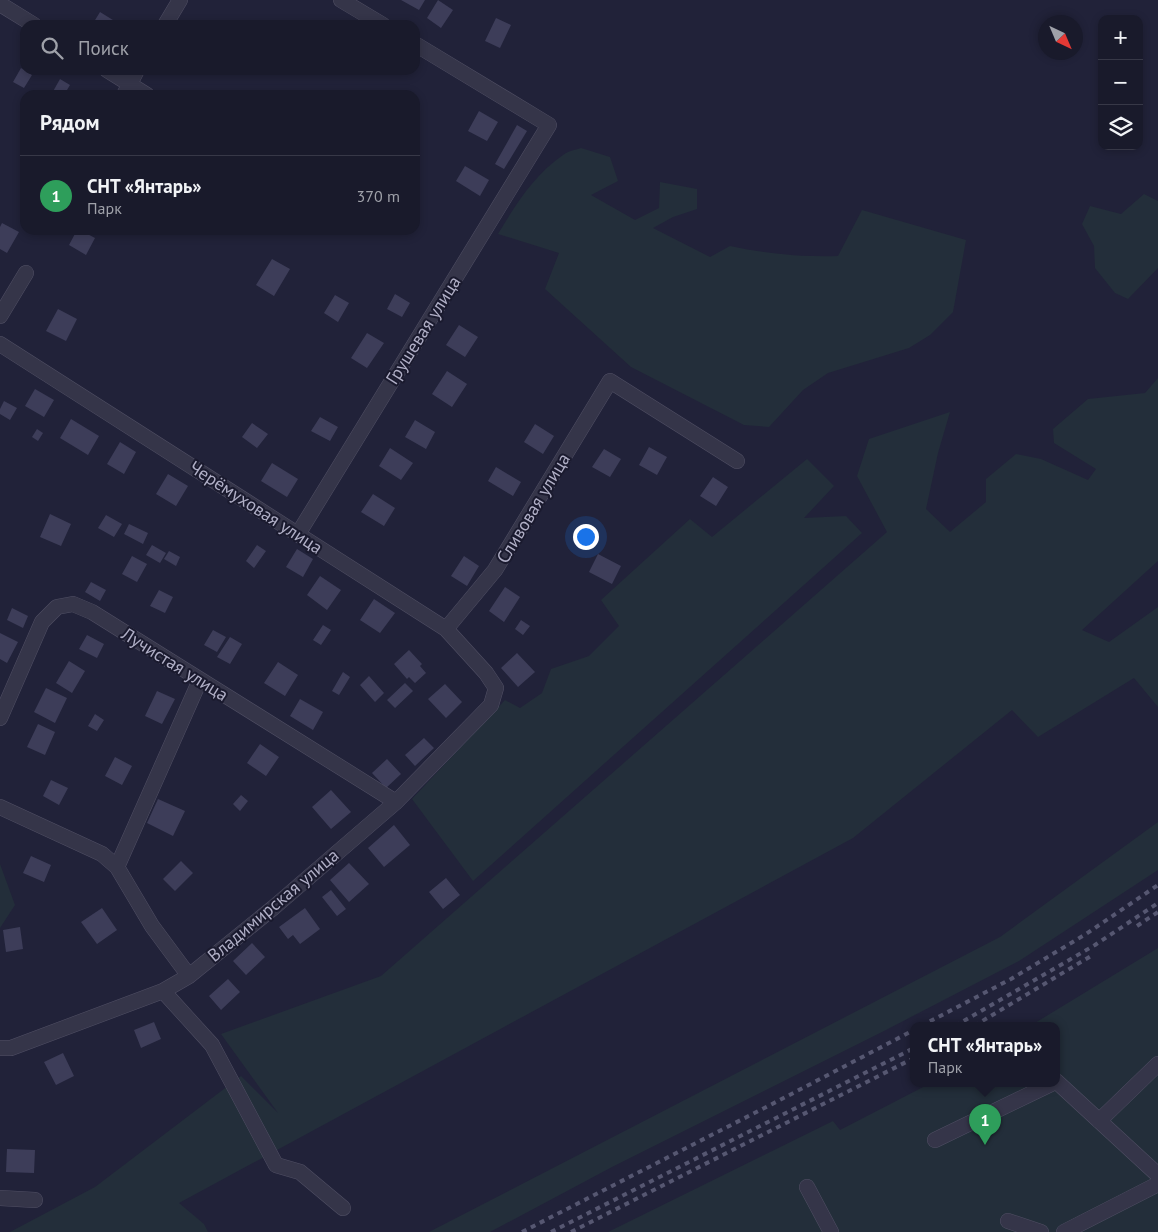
<!DOCTYPE html>
<html lang="ru">
<meta charset="utf-8">
<style>
body{margin:0;font-family:"PT Sans",sans-serif;background:#222333;color:#f1f3f6}
.controls{position:absolute;right:15px;top:15px;display:grid;overflow:hidden;border-radius:10px;box-shadow:0 2px 8px #0003}
.controls button{width:45px;height:45px;display:grid;place-items:center;padding:0;border:0;border-bottom:1px solid #373847;background:#191a2b;color:#f1f3f6;font:25px sans-serif}
.compass{position:absolute;left:1038px;top:15px;width:45px;height:45px;border-radius:50%;background:#191a2b;box-shadow:0 2px 8px #0003;rotate:136deg}
.you{position:absolute;left:585px;top:536px;width:18px;height:18px;margin:-12px;border:4px solid #fff;border-radius:50%;background:#1a73e8;box-shadow:0 0 0 8px #1a73e833}
.badge{display:grid;place-items:center;width:32px;height:32px;border-radius:50%;background:#b45309;color:#fff;font-size:16px;font-weight:700}
.pin{position:absolute;translate:-50% -41px;filter:drop-shadow(0 1px 2px #0008)}
.pin::after{content:'';position:absolute;top:26px;width:18px;height:15px;background:inherit;clip-path:polygon(0 0,100% 0,50% 100%)}
.popup{position:absolute;left:910px;top:1022px;width:150px;height:65px;box-sizing:border-box;display:grid;place-content:center;border-radius:10px;background:#191a2b;filter:drop-shadow(0 1px 4px #0005);font-size:16px;white-space:nowrap;color:#9fa1a9}
.popup b{font-size:19px;color:#f1f3f6}
.popup::after{content:'';position:absolute;left:50%;top:100%;margin-left:-10px;border:10px solid transparent;border-top-color:#191a2b}
.list{margin:0;padding:0;list-style:none}
h2{display:flex;justify-content:space-between;align-items:center;height:65px;margin:0;padding:0 20px;font-size:21px}
h2 small{font-size:16px;font-weight:400;color:#9fa1a9}
.list li{display:grid;grid-template-columns:32px 1fr auto;gap:15px;align-items:center;box-sizing:border-box;height:80px;padding:0 20px;border-top:1px solid #373847}
.list b{display:block;font-size:19px;white-space:nowrap}
.list p{margin:0;font-size:16px;white-space:nowrap;color:#9fa1a9}
.list em{font-size:16px;font-style:normal;color:#9fa1a9}
.icon{flex:none;width:28px;height:28px;fill:none;stroke:currentColor;stroke-width:2;stroke-linecap:round;stroke-linejoin:round}
.map{position:relative;flex:none;width:1158px;height:1232px;overflow:hidden}
.search{position:absolute;background:#191a2b;box-shadow:0 2px 8px #0003;left:20px;top:20px;width:400px;height:55px;display:flex;align-items:center;gap:12px;box-sizing:border-box;padding:0 18px;border-radius:15px;color:#9fa1a9;font-size:19px}
.panel{position:absolute;background:#191a2b;box-shadow:0 2px 8px #0003;left:20px;top:90px;width:400px;height:145px;border-radius:15px}
.map>svg:first-child{display:block}
.green{fill:#232e3a}
.building{fill:#3d3d59}
.lines{fill:none;stroke-linecap:round;stroke-linejoin:round}
.minor-casing{stroke:#504f64;stroke-width:16}
.minor{stroke:#353549;stroke-width:15}
.rail{stroke:#565771;stroke-width:4;stroke-dasharray:5 5;stroke-linecap:butt}
.labels{text-anchor:middle;dominant-baseline:central;stroke-width:4;stroke-linejoin:round;paint-order:stroke}
.street-label{font-size:18px;fill:#b0afc6;stroke:#1a1a2e}
</style>
<div class="map">
<svg width="1158" height="1232" viewBox="0 0 1158 1232">
<rect width="100%" height="100%" fill="#212239"/>
<path class="green" d="M 581,148 L 610,157 L 618,181 L 591,195 L 635,220 L 659,208 L 660,182 L 697,189 L 697,209 L 673,217 L 653,228 L 710,257 L 730,246 C 767,254 799,257 838,256 L 862,210 L 966,240 L 953,312 L 930,335 L 909,348 L 828,373 L 803,390 L 769,427 L 744,425 L 631,367 L 545,289 L 559,253 L 498,234 C 516,204 534,175 563,155 C 568,151 575,150 581,148 Z
M 1144,194 L 1158,201 L 1158,268 L 1128,299 L 1115,293 L 1095,268 L 1094,246 L 1082,224 L 1090,206 L 1121,214 Z
M 1158,378 L 1158,561 L 1082,630 L 1109,642 L 1158,607 L 1158,707 L 1134,678 L 1038,737 L 1012,710 L 853,838 L 179,1203 L 204,1224 L 208,1232 L 10,1232 L 95,1187 L 241,1076 L 278,1113 L 221,1034 L 381,976 L 887,532 L 857,476 L 869,439 L 950,412 L 938,453 L 926,509 L 950,532 L 986,502 L 986,479 L 1016,454 L 1041,459 L 1088,480 L 1096,469 L 1054,443 L 1053,429 L 1088,399 L 1145,393 Z
M 807,459 L 834,486 L 804,518 L 846,516 L 862,533 L 473,881 L 412,799 L 505,700 L 520,708 L 542,693 L 551,669 L 589,656 L 619,626 L 601,600 L 690,519 L 712,537 Z
M 1158,822 L 1158,870 L 1019,961 L 884,1031 L 612,1167 L 490,1232 L 429,1232 L 1000,937 Z
M 0,864 L 15,905 L 0,928 Z
M 1158,948 L 1158,1232 L 608,1232 L 833,1121 L 840,1130 L 929,1084 L 1056,1084 L 1056,1026 L 1030,1026 Z"/>
<path class="building" d="M 401,0 L 425,0 L 419,10 Z
M 438,0 L 453,10 L 441,28 L 427,18 Z
M 100,12 L 121,25 L 92,25 Z
M 496,18 L 511,25 L 500,48 L 485,41 Z
M 21,68 L 32,75 L 24,88 L 13,82 Z
M 60,79 L 70,85 L 64,95 L 51,95 Z
M 479,111 L 498,122 L 487,141 L 468,131 Z
M 517,125 L 527,131 L 504,169 L 495,164 Z
M 465,166 L 489,180 L 480,196 L 456,181 Z
M 2,223 L 19,232 L 7,253 L 0,249 L 0,227 Z
M 77,230 L 80,230 L 95,238 L 86,255 L 69,245 Z
M 272,259 L 290,269 L 274,296 L 256,285 Z
M 395,294 L 410,303 L 402,317 L 387,309 Z
M 335,295 L 349,303 L 338,322 L 324,313 Z
M 58,309 L 77,319 L 66,341 L 46,331 Z
M 459,325 L 478,337 L 465,357 L 446,345 Z
M 367,333 L 384,343 L 367,368 L 351,358 Z
M 447,371 L 467,384 L 452,407 L 432,394 Z
M 35,389 L 54,400 L 44,417 L 25,406 Z
M 4,401 L 17,408 L 10,420 L 0,414 L 0,409 Z
M 320,417 L 338,427 L 330,441 L 311,431 Z
M 71,419 L 99,436 L 88,455 L 60,438 Z
M 415,420 L 435,432 L 426,449 L 405,437 Z
M 252,423 L 268,434 L 257,448 L 242,437 Z
M 535,424 L 554,436 L 543,454 L 524,442 Z
M 37,429 L 43,433 L 38,441 L 32,437 Z
M 120,442 L 136,452 L 124,474 L 107,464 Z
M 649,447 L 667,457 L 657,475 L 639,465 Z
M 390,448 L 413,463 L 401,480 L 379,466 Z
M 604,449 L 621,459 L 610,477 L 592,467 Z
M 272,463 L 298,479 L 287,497 L 261,481 Z
M 496,467 L 521,482 L 513,496 L 488,481 Z
M 168,474 L 188,486 L 176,506 L 156,494 Z
M 713,477 L 728,487 L 716,506 L 700,496 Z
M 373,494 L 395,508 L 384,526 L 361,512 Z
M 50,514 L 71,524 L 61,546 L 40,537 Z
M 106,515 L 122,524 L 114,537 L 98,528 Z
M 129,524 L 148,533 L 143,544 L 124,534 Z
M 152,545 L 166,553 L 160,563 L 146,555 Z
M 257,545 L 266,551 L 254,568 L 246,561 Z
M 297,549 L 313,559 L 303,577 L 286,567 Z
M 169,551 L 180,557 L 176,566 L 164,559 Z
M 598,554 L 621,566 L 612,584 L 589,572 Z
M 132,556 L 147,564 L 137,582 L 122,574 Z
M 464,556 L 479,566 L 467,586 L 451,576 Z
M 320,576 L 341,590 L 327,610 L 307,595 Z
M 91,582 L 106,590 L 100,601 L 85,592 Z
M 505,587 L 520,597 L 504,622 L 489,611 Z
M 159,590 L 173,597 L 165,613 L 150,606 Z
M 374,599 L 395,613 L 380,633 L 360,620 Z
M 12,608 L 28,616 L 23,628 L 7,620 Z
M 521,620 L 530,626 L 523,635 L 515,629 Z
M 323,625 L 331,630 L 321,645 L 313,640 Z
M 213,630 L 226,637 L 217,652 L 204,645 Z
M 0,633 L 18,642 L 7,663 L 0,659 Z
M 87,635 L 104,644 L 97,658 L 79,649 Z
M 230,637 L 242,644 L 230,664 L 217,657 Z
M 409,650 L 422,664 L 420,666 L 426,673 L 415,683 L 409,677 L 407,679 L 394,664 Z
M 517,653 L 535,672 L 518,687 L 501,668 Z
M 69,661 L 85,671 L 72,693 L 56,683 Z
M 278,662 L 298,675 L 285,696 L 264,683 Z
M 343,672 L 350,677 L 339,695 L 332,691 Z
M 369,676 L 384,693 L 375,702 L 360,685 Z
M 405,683 L 413,691 L 395,708 L 387,700 Z
M 445,684 L 462,702 L 446,718 L 428,699 Z
M 46,688 L 67,698 L 55,723 L 34,712 Z
M 157,691 L 175,699 L 162,724 L 145,716 Z
M 300,699 L 323,712 L 313,730 L 290,716 Z
M 95,714 L 104,720 L 97,731 L 88,726 Z
M 38,724 L 55,732 L 45,755 L 27,747 Z
M 424,738 L 434,748 L 415,766 L 405,755 Z
M 260,744 L 279,757 L 266,776 L 247,763 Z
M 115,757 L 132,766 L 122,785 L 105,776 Z
M 387,759 L 401,774 L 386,788 L 372,773 Z
M 51,780 L 68,788 L 59,805 L 43,796 Z
M 331,790 L 351,812 L 331,829 L 312,807 Z
M 241,795 L 248,801 L 240,811 L 233,804 Z
M 158,799 L 185,811 L 173,836 L 147,823 Z
M 394,825 L 410,845 L 384,867 L 368,848 Z
M 31,856 L 51,865 L 44,882 L 23,873 Z
M 181,861 L 193,873 L 175,891 L 163,879 Z
M 349,863 L 369,884 L 349,902 L 330,880 Z
M 446,878 L 460,895 L 443,909 L 429,892 Z
M 331,890 L 346,909 L 337,916 L 322,897 Z
M 102,908 L 117,930 L 97,944 L 81,922 Z
M 305,908 L 320,929 L 300,944 L 293,935 L 288,939 L 279,927 Z
M 20,927 L 23,949 L 6,952 L 3,930 Z
M 252,943 L 265,957 L 246,975 L 233,961 Z
M 228,979 L 240,992 L 221,1010 L 209,996 Z
M 154,1022 L 161,1039 L 141,1048 L 134,1030 Z
M 63,1053 L 74,1076 L 56,1085 L 44,1062 Z
M 7,1149 L 35,1150 L 34,1173 L 6,1172 Z"/>
<g class="lines">
<g class="minor-casing">
<path id="minor" d="M 341,0 L 383,25
M 0,4 L 34,25
M 165,25 L 180,0
M 107,70 L 147,95
M 124,95 L 137,70
M 0,316 L 26,273
M 0,344 L 446,629 L 486,673 L 496,688 L 491,705 L 396,802 L 273,908 L 189,976 L 163,991 L 11,1048 L 0,1048
M 298,534 L 549,125 L 415,44
M 446,629 L 495,570 L 610,381 L 737,461
M 0,718 L 42,622 L 57,607 L 73,604 L 92,612 L 396,802
M 0,807 L 102,854 L 117,867 L 152,926 L 189,976
M 117,867 L 200,680
M 163,991 L 212,1045 L 276,1165 L 300,1172 L 343,1208
M 1056,1081 L 1158,1175
M 1099,1121 L 1158,1064
M 935,1140 L 1051,1084
M 807,1187 L 831,1232
M 0,1198 L 35,1200
M 1008,1221 L 1041,1232
M 1064,1232 L 1158,1184"/>
</g>
<use href="#minor" class="minor"/>
<path class="rail" d="M 1137,926 L 1158,912
M 921,1026 L 1011,979 L 1086,934 L 1158,885
M 955,1026 L 1095,945 L 1158,903
M 974,1026 L 1091,956
M 522,1232 L 776,1102 L 914,1030
M 551,1232 L 914,1048
M 571,1232 L 914,1058"/>
</g>
<g class="labels">
<g class="street-label">
<text transform="translate(423 330) rotate(-58)">Грушевая улица</text>
<text transform="translate(256 507) rotate(33)">Черёмуховая улица</text>
<text transform="translate(533 508) rotate(-59)">Сливовая улица</text>
<text transform="translate(175 664) rotate(32)">Лучистая улица</text>
<text transform="translate(273 905) rotate(-40)">Владимирская улица</text>
</g>
</g>
</svg>
<div class="controls">
<button>+</button>
<button>−</button>
<button><svg class="icon" aria-label="layers" viewBox="0 0 24 24"><path d="M12 4l9 5-9 5-9-5zM3 14l9 5 9-5"/></svg></button>
</div>
<svg class="compass" viewBox="-18 -18 36 36"><path d="M0-13l5 13h-10z" fill="#e53935"/><path d="M0 13l5-13h-10z" fill="#9fa1a9"/></svg>
<div class="you"></div>
<div class="pin badge" style="left:985px;top:1145px;background:#2e9e5b">1</div>
<div class="popup"><b>СНТ «Янтарь»</b>Парк</div>
<div class="search"><svg class="icon" aria-label="search" viewBox="0 0 24 24"><circle cx="10" cy="10" r="6"/><path d="M15 15l6 6"/></svg>Поиск</div>
<section class="panel">
<h2>Рядом<small></small></h2>
<ul class="list">
<li><span class="badge" style="background:#2e9e5b">1</span><div><b>СНТ «Янтарь»</b><p>Парк</p></div><em>370 m</em></li>
</ul>
</section>
</div>
